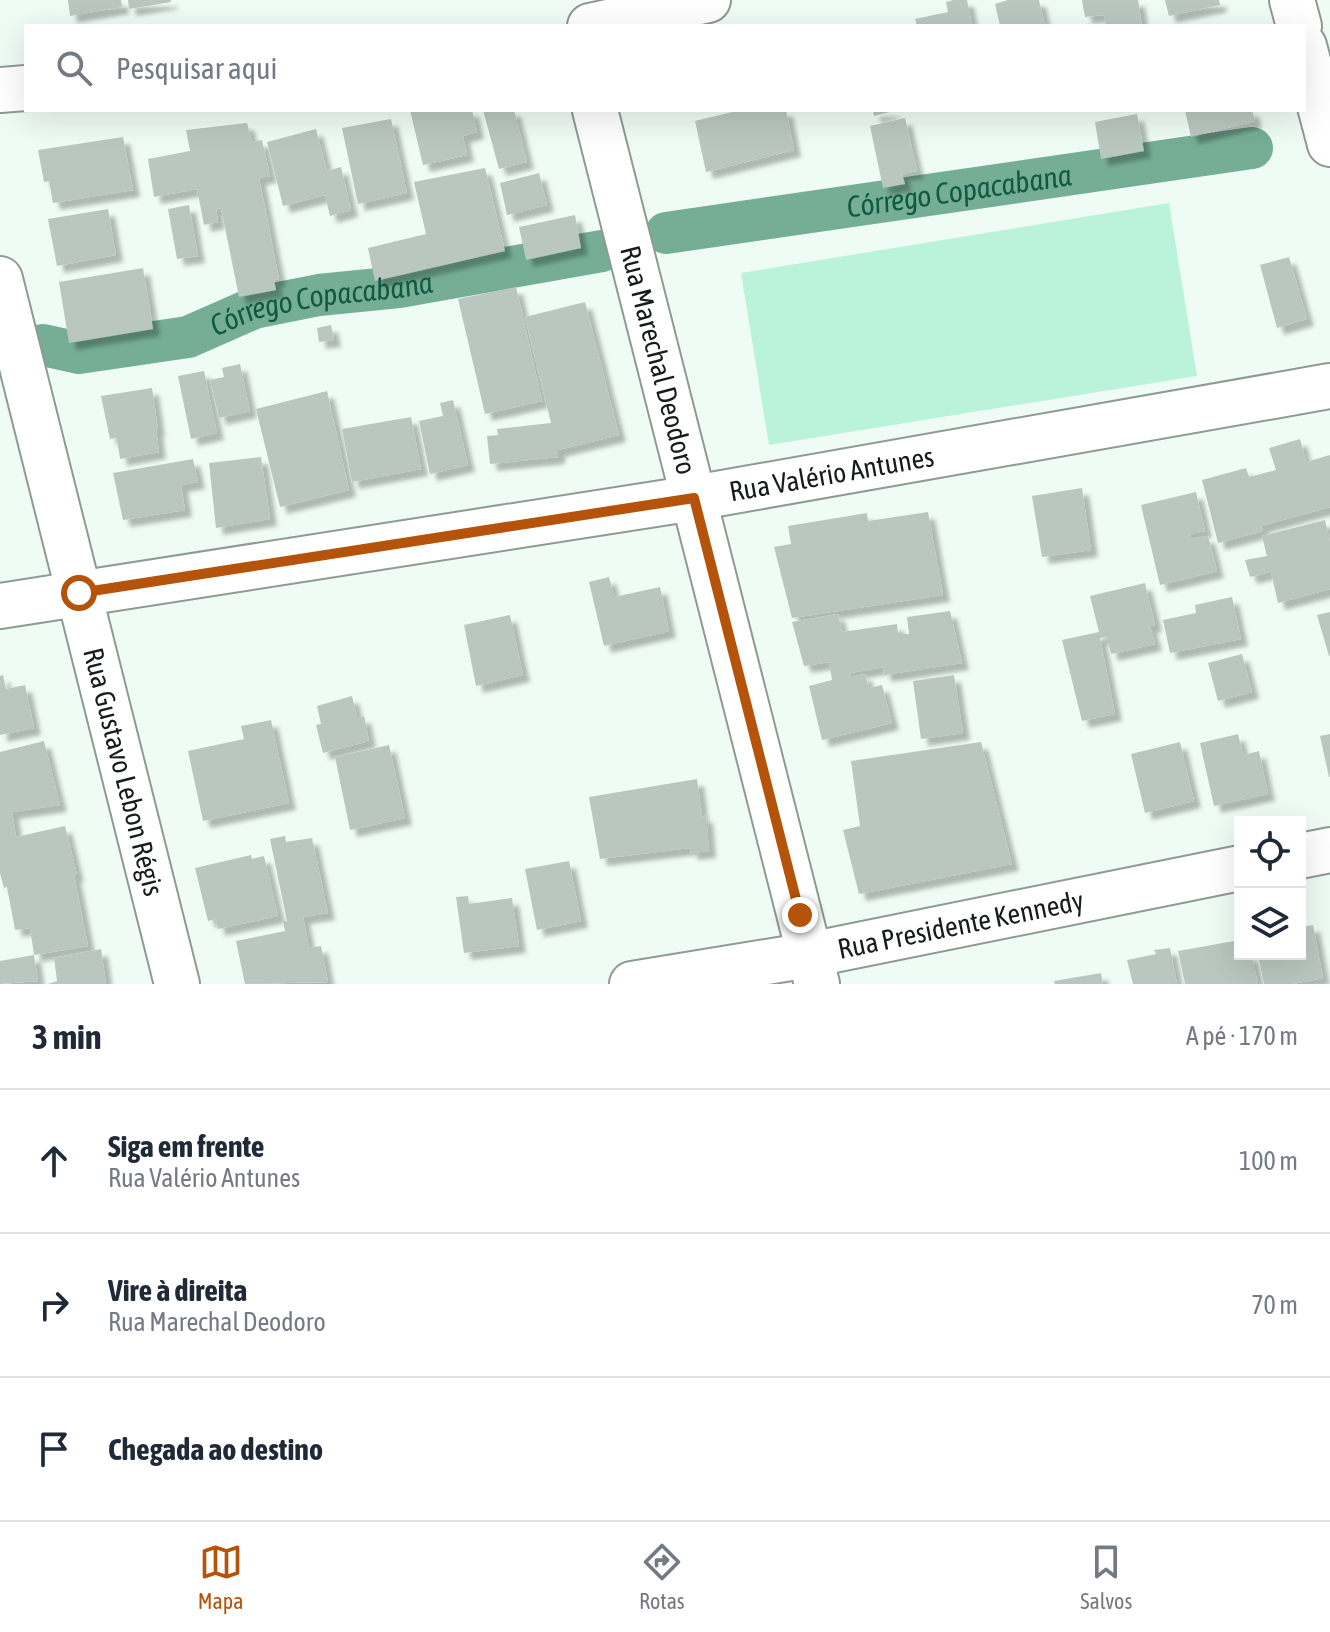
<!DOCTYPE html>
<html lang="pt">
<meta charset="utf-8">
<style>
body{margin:0;font-family:"Asap Condensed",sans-serif;background:#f6f6f7;color:#1f2937}
.controls{position:absolute;right:24px;bottom:24px;display:grid;overflow:hidden;border-radius:0px;box-shadow:0 8px 32px #0002}
.controls button{width:72px;height:72px;display:grid;place-items:center;padding:0;border:0;border-bottom:2px solid #e0e1e3;background:#fff;color:#1f2937;font:40px sans-serif}
.stop{position:absolute;width:24px;height:24px;margin:-18px;border:6px solid #b45309;border-radius:50%;background:#fff}
.stop.end{background:#b45309;border-color:#fff;box-shadow:0 2px 8px #0008}
.list{margin:0;padding:0;list-style:none}
h2{display:flex;justify-content:space-between;align-items:center;height:104px;margin:0;padding:0 32px;font-size:34px}
h2 small{font-size:26px;font-weight:400;color:#747a83}
.list li{display:grid;grid-template-columns:52px 1fr auto;gap:24px;align-items:center;box-sizing:border-box;height:144px;padding:0 32px;border-top:2px solid #e0e1e3}
.list b{display:block;font-size:30px;white-space:nowrap}
.list p{margin:0;font-size:26px;white-space:nowrap;color:#747a83}
.list em{font-size:26px;font-style:normal;color:#747a83}
.icon{flex:none;width:44px;height:44px;fill:none;stroke:currentColor;stroke-width:2;stroke-linecap:round;stroke-linejoin:round}
.map{position:relative;flex:none;width:1330px;height:984px;overflow:hidden}
.search{position:absolute;background:#fff;box-shadow:0 8px 32px #0002;left:24px;right:24px;top:24px;height:88px;display:flex;align-items:center;gap:20px;box-sizing:border-box;padding:0 28px;border-radius:0px;color:#747a83;font-size:30px}
.sheet{height:536px;background:#fff}
nav{display:flex;justify-content:space-around;align-items:center;box-sizing:border-box;height:112px;border-top:2px solid #e0e1e3;background:#fff;font-size:22px;color:#747a83}
nav a{display:grid;justify-items:center;gap:4px}
nav .on{color:#b45309}
.map>svg:first-child{display:block}
.green{fill:#baf3d9}
.lines{fill:none;stroke-linecap:round;stroke-linejoin:round}
.canal{stroke:#75ae95;stroke-width:42}
.building{fill:#bac7c1;filter:url(#shadow)}
.minor-casing{stroke:#8e9a94;stroke-width:48}
.minor{stroke:#fff;stroke-width:44}
.route{stroke:#b45309;stroke-width:10}
.labels{text-anchor:middle;dominant-baseline:central;stroke-width:6;stroke-linejoin:round;paint-order:stroke}
.street-label{font-size:28px;fill:#171c1a;stroke:#effcf5}
.water-label{font-size:30px;font-style:italic;fill:#115a42;stroke:#effcf5}
</style>
<div class="map">
<svg width="1330" height="984" viewBox="0 0 1330 984">
<defs>
<filter id="shadow"><feDropShadow dx="7" dy="7" stdDeviation="2" flood-color="#0004"/></filter>
</defs>
<rect width="100%" height="100%" fill="#effcf5"/>
<path class="green" d="M 1169,203 L 1197,376 L 769,445 L 741,273 Z"/>
<g class="lines">
<g class="canal">
<path id="s1" d="M 666,233 L 1252,148"/>
<path id="s2" d="M 43,345 L 79,353 L 188,337 L 254,308 L 319,295 L 399,287 L 602,251"/>
</g>
</g>
<path class="building" d="M 68,0 L 121,0 L 122,7 L 70,16 Z
M 128,0 L 171,0 L 171,2 L 129,9 Z
M 953,0 L 967,0 L 972,26 L 917,26 L 915,19 L 948,12 L 946,2 Z
M 1008,0 L 1039,0 L 1045,26 L 1000,26 L 995,4 Z
M 1082,0 L 1138,0 L 1142,26 L 1106,26 L 1104,15 L 1085,17 Z
M 1165,0 L 1219,0 L 1220,5 L 1169,16 Z
M 410,110 L 472,110 L 477,132 L 463,136 L 467,155 L 423,165 Z
M 483,110 L 514,110 L 527,162 L 499,169 Z
M 741,110 L 786,110 L 794,150 L 706,172 L 695,121 Z
M 873,110 L 894,110 L 894,111 L 874,116 Z
M 1185,110 L 1252,110 L 1255,121 L 1191,137 Z
M 1137,114 L 1144,151 L 1101,159 L 1095,122 Z
M 905,118 L 917,171 L 902,174 L 905,184 L 883,188 L 870,126 Z
M 391,119 L 407,193 L 358,204 L 342,128 Z
M 247,123 L 252,142 L 262,140 L 270,176 L 259,178 L 279,279 L 274,280 L 276,290 L 239,297 L 221,208 L 216,209 L 218,222 L 204,225 L 197,189 L 154,197 L 148,159 L 190,151 L 186,130 Z
M 316,129 L 327,171 L 341,167 L 351,210 L 330,216 L 325,195 L 283,206 L 267,142 Z
M 123,137 L 133,190 L 53,203 L 49,181 L 44,182 L 38,150 Z
M 485,168 L 505,251 L 375,281 L 368,248 L 426,234 L 414,182 Z
M 539,173 L 547,205 L 507,215 L 500,183 Z
M 189,205 L 198,256 L 177,259 L 168,209 Z
M 108,209 L 116,255 L 57,266 L 48,219 Z
M 575,215 L 581,248 L 526,260 L 519,227 Z
M 1289,257 L 1307,319 L 1277,328 L 1260,265 Z
M 143,268 L 153,329 L 69,343 L 59,282 Z
M 516,287 L 542,401 L 485,414 L 458,299 Z
M 585,302 L 619,435 L 558,450 L 558,457 L 490,464 L 487,436 L 498,435 L 497,429 L 551,423 L 525,317 Z
M 331,325 L 334,340 L 319,342 L 317,328 Z
M 240,364 L 250,411 L 219,418 L 210,380 L 224,377 L 222,368 Z
M 204,371 L 217,433 L 191,439 L 178,376 Z
M 152,388 L 158,430 L 156,430 L 159,452 L 120,459 L 117,438 L 110,439 L 101,396 Z
M 327,391 L 349,490 L 280,507 L 256,409 Z
M 453,400 L 468,465 L 430,474 L 419,421 L 443,416 L 440,403 Z
M 411,417 L 421,469 L 352,482 L 342,429 Z
M 1300,439 L 1306,462 L 1330,455 L 1330,507 L 1261,526 L 1263,531 L 1218,543 L 1202,480 L 1246,468 L 1249,477 L 1276,470 L 1269,448 Z
M 261,457 L 270,519 L 216,528 L 209,463 Z
M 193,459 L 198,482 L 181,485 L 185,510 L 123,520 L 113,473 Z
M 1082,488 L 1091,550 L 1042,557 L 1032,496 Z
M 1196,492 L 1205,531 L 1190,534 L 1191,539 L 1208,536 L 1217,571 L 1160,585 L 1141,505 Z
M 928,512 L 943,595 L 792,618 L 774,547 L 791,544 L 788,526 L 867,513 L 868,521 Z
M 1325,520 L 1330,542 L 1330,589 L 1278,603 L 1271,572 L 1250,577 L 1245,560 L 1267,556 L 1262,536 Z
M 609,577 L 614,597 L 660,587 L 669,631 L 604,646 L 589,582 Z
M 1145,583 L 1155,625 L 1150,626 L 1155,644 L 1111,654 L 1107,637 L 1100,638 L 1115,714 L 1082,721 L 1062,640 L 1099,632 L 1090,596 Z
M 1232,597 L 1241,639 L 1170,653 L 1163,620 L 1196,613 L 1195,605 Z
M 950,611 L 962,663 L 884,675 L 883,667 L 850,673 L 851,677 L 865,674 L 869,688 L 882,685 L 892,723 L 822,740 L 809,686 L 832,680 L 829,662 L 804,666 L 792,622 L 838,614 L 842,632 L 897,624 L 898,634 L 909,634 L 907,617 Z
M 1330,612 L 1330,656 L 1329,656 L 1317,615 Z
M 510,615 L 523,675 L 476,686 L 464,625 Z
M 1242,654 L 1252,692 L 1218,701 L 1208,663 Z
M 3,675 L 6,689 L 25,685 L 34,728 L 0,735 L 0,676 Z
M 954,675 L 963,733 L 921,739 L 913,681 Z
M 352,696 L 357,718 L 364,716 L 369,741 L 323,753 L 316,725 L 321,724 L 317,706 Z
M 271,720 L 289,803 L 203,821 L 188,751 L 244,739 L 241,726 Z
M 1238,734 L 1243,755 L 1259,751 L 1268,794 L 1214,806 L 1200,743 Z
M 1330,734 L 1330,777 L 1329,777 L 1320,736 Z
M 44,741 L 60,805 L 12,812 L 16,837 L 65,826 L 77,875 L 74,875 L 88,946 L 34,955 L 38,981 L 0,984 L 0,961 L 34,955 L 30,928 L 15,930 L 7,887 L 4,888 L 0,873 L 0,752 Z
M 981,742 L 1012,864 L 859,894 L 843,830 L 860,826 L 851,761 Z
M 1180,742 L 1194,801 L 1145,813 L 1131,754 Z
M 389,745 L 405,818 L 350,830 L 335,757 Z
M 697,779 L 702,817 L 706,815 L 709,851 L 691,853 L 690,848 L 600,859 L 589,797 Z
M 285,836 L 286,842 L 312,838 L 328,913 L 303,917 L 309,948 L 321,946 L 328,982 L 245,984 L 236,941 L 285,931 L 283,921 L 287,921 L 270,839 Z
M 251,855 L 252,859 L 264,856 L 278,916 L 218,929 L 216,919 L 208,921 L 195,868 Z
M 569,861 L 581,921 L 537,930 L 525,869 Z
M 468,896 L 469,904 L 512,898 L 519,946 L 464,953 L 456,897 Z
M 1313,925 L 1323,978 L 1292,984 L 1264,984 L 1258,954 L 1300,954 L 1300,927 Z
M 1240,940 L 1240,954 L 1251,954 L 1258,984 L 1185,984 L 1178,951 Z
M 1170,948 L 1177,984 L 1133,984 L 1127,960 L 1156,954 L 1154,950 Z
M 101,949 L 106,984 L 48,984 L 57,981 L 54,958 Z
M 1101,973 L 1103,984 L 1055,984 L 1054,981 Z"/>
<g class="lines">
<g class="minor-casing">
<g id="minor">
<path d="M 1292,0 L 1299,26"/>
<path d="M 590,26 L 708,0"/>
<path d="M 1304,46 L 1330,144"/>
<path d="M 0,90 L 26,88"/>
<path id="s3" d="M 595,110 L 817,984"/>
<path id="s4" d="M 0,279 L 177,984"/>
<path id="s5" d="M 0,606 L 694,498 L 1330,386"/>
<path d="M 1300,856 L 1330,850"/>
<path id="s6" d="M 632,984 L 809,955 L 1240,868"/>
</g>
</g>
<use href="#minor" class="minor"/>
</g>
<g class="lines">
<path class="route" d="M 79,593 L 694,498 L 800,915"/>
</g>
<g class="labels">
<g class="street-label">
<text stroke="none"><textPath href="#s3" startOffset="258">Rua Marechal Deodoro</textPath></text>
<text stroke="none"><textPath href="#s5" startOffset="842">Rua Valério Antunes</textPath></text>
<text stroke="none"><textPath href="#s4" startOffset="508">Rua Gustavo Lebon Régis</textPath></text>
<text stroke="none"><textPath href="#s6" startOffset="334">Rua Presidente Kennedy</textPath></text>
</g>
<g class="water-label">
<text stroke="none"><textPath href="#s1" startOffset="296">Córrego Copacabana</textPath></text>
<text stroke="none"><textPath href="#s2" startOffset="286">Córrego Copacabana</textPath></text>
</g>
</g>
</svg>
<div class="controls">
<button><svg class="icon" aria-label="locate" viewBox="0 0 24 24"><circle cx="12" cy="12" r="6"/><path d="M12 2v4M12 18v4M2 12h4M18 12h4"/></svg></button>
<button><svg class="icon" aria-label="layers" viewBox="0 0 24 24"><path d="M12 4l9 5-9 5-9-5zM3 14l9 5 9-5"/></svg></button>
</div>
<div class="stop" style="left:79px;top:593px"></div>
<div class="stop end" style="left:800px;top:915px"></div>
<div class="search"><svg class="icon" aria-label="search" viewBox="0 0 24 24"><circle cx="10" cy="10" r="6"/><path d="M15 15l6 6"/></svg>Pesquisar aqui</div>
</div>
<section class="sheet">
<h2>3 min<small>A pé · 170 m</small></h2>
<ul class="list">
<li><svg class="icon" aria-label="ahead" viewBox="0 0 24 24"><path d="M12 20V5M6 11l6-6 6 6"/></svg><div><b>Siga em frente</b><p>Rua Valério Antunes</p></div><em>100 m</em></li>
<li><svg class="icon" aria-label="right" viewBox="0 0 24 24"><path d="M7 20v-9h11M14 6l5 5-5 5"/></svg><div><b>Vire à direita</b><p>Rua Marechal Deodoro</p></div><em>70 m</em></li>
<li><svg class="icon" aria-label="arrive" viewBox="0 0 24 24"><path d="M6 21V4h12l-3 4 3 4H6"/></svg><div><b>Chegada ao destino</b></div></li>
</ul>
</section>
<nav>
<a class="on"><svg class="icon" aria-label="map" viewBox="0 0 24 24"><path d="M3 6l6-2 6 2 6-2v14l-6 2-6-2-6 2zM9 4v14M15 6v14"/></svg>Mapa</a>
<a><svg class="icon" aria-label="directions" viewBox="0 0 24 24"><path d="M12 3l9 9-9 9-9-9zM9 14v-3h6M13 9l2 2-2 2"/></svg>Rotas</a>
<a><svg class="icon" aria-label="saved" viewBox="0 0 24 24"><path d="M7 4h10v16l-5-4-5 4z"/></svg>Salvos</a>
</nav>
